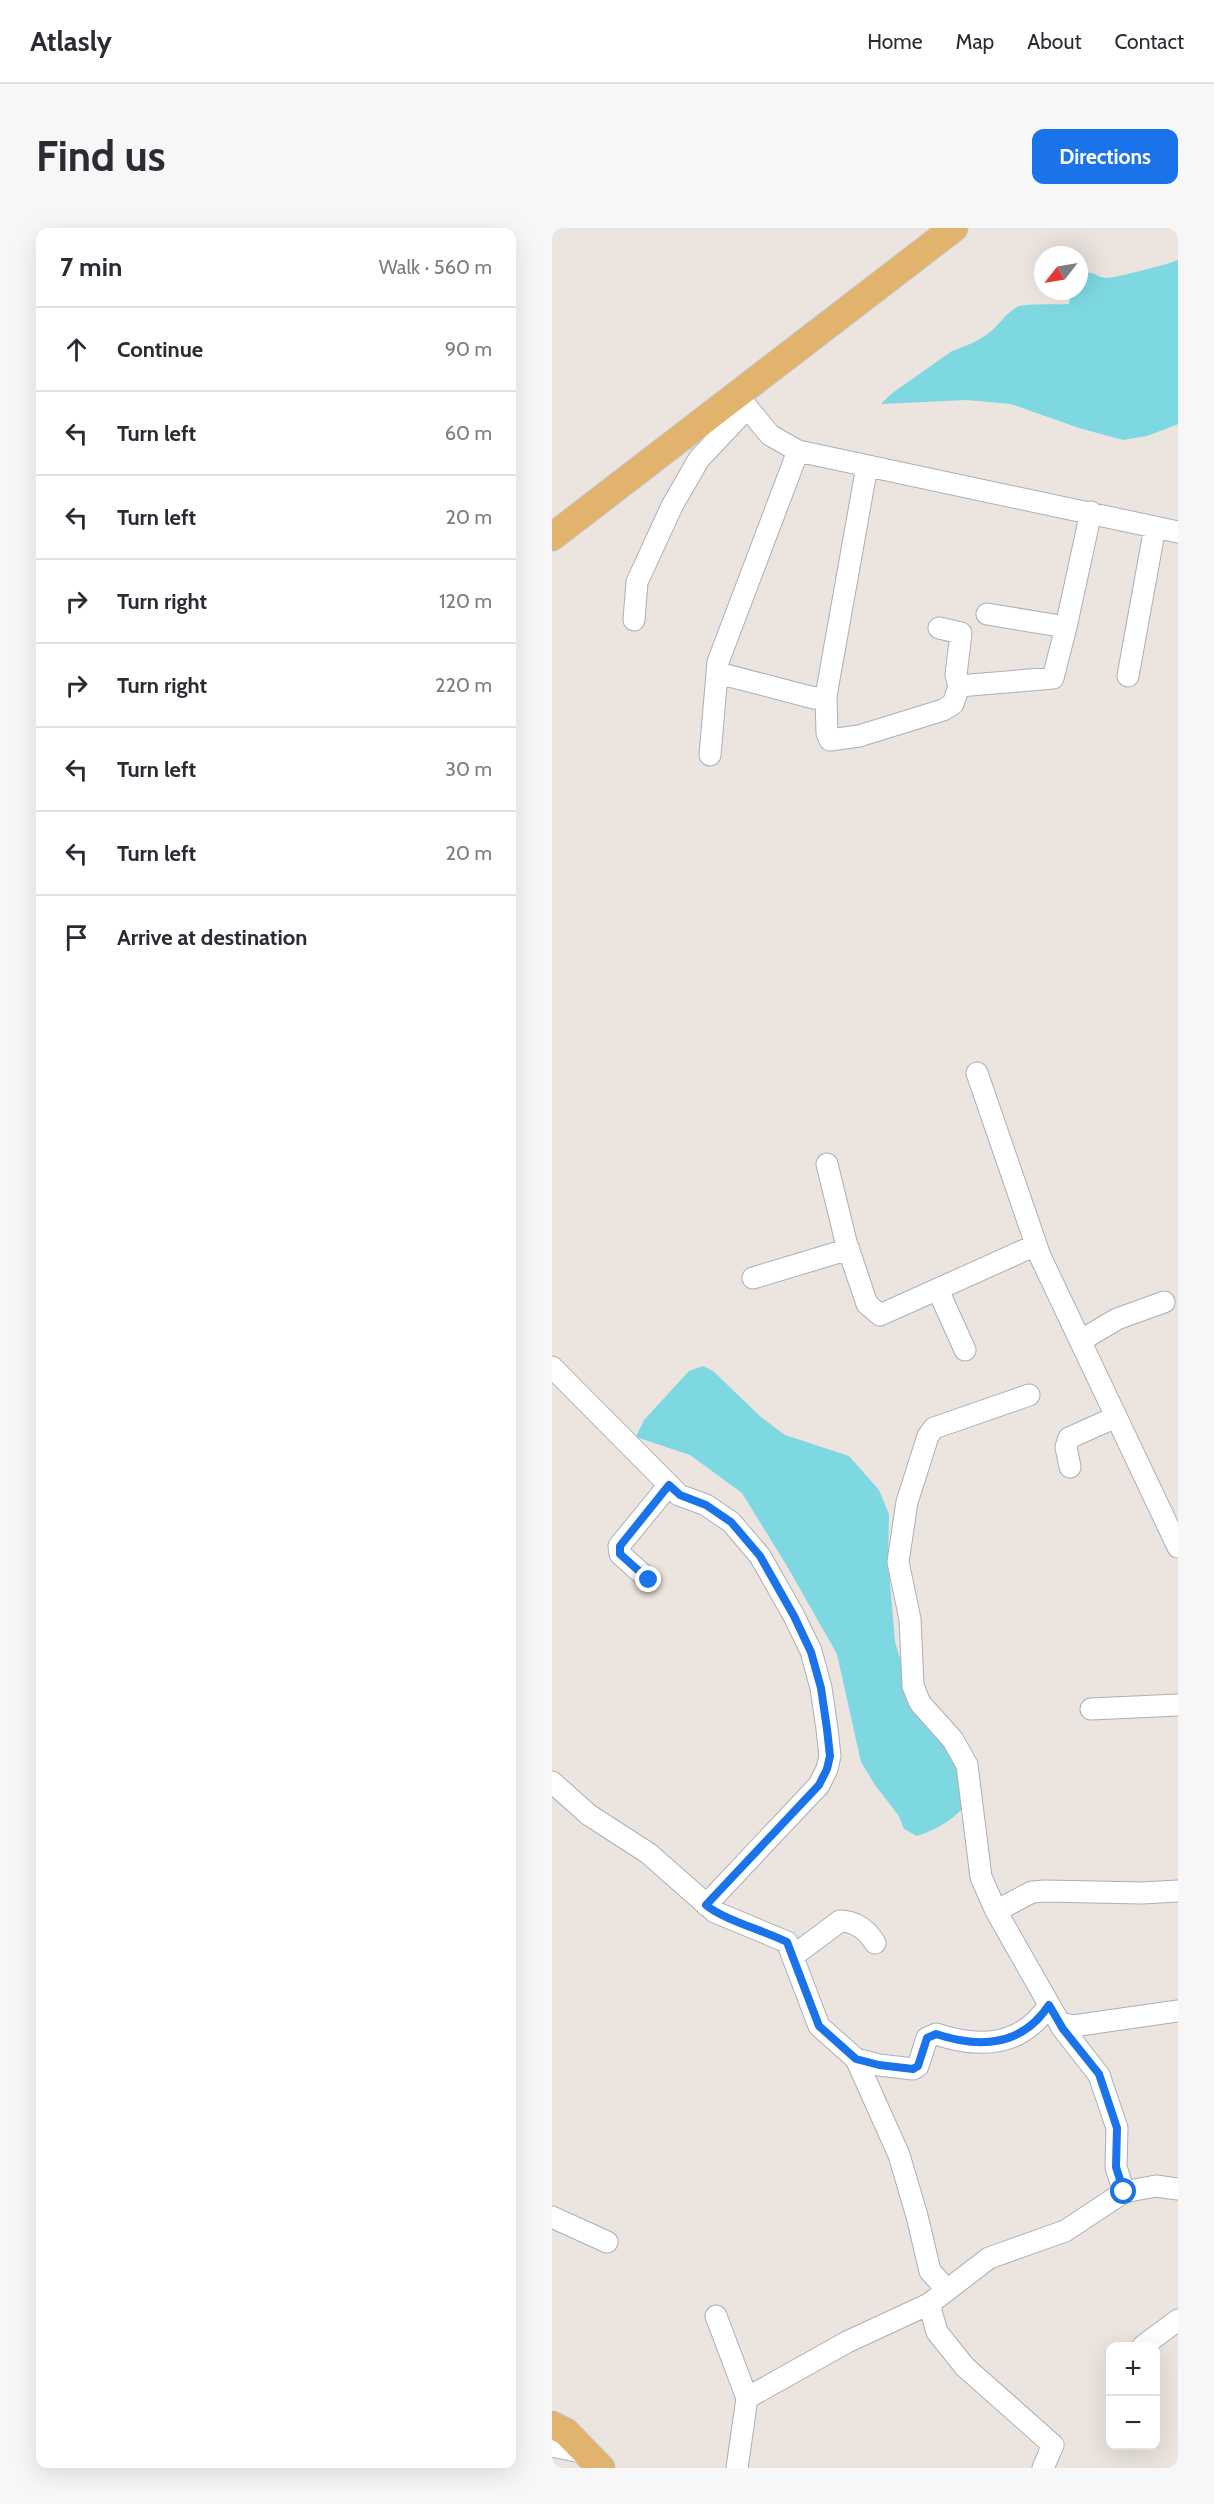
<!DOCTYPE html>
<meta charset="utf-8">
<style>
body{margin:0;font-family:Cabin,sans-serif;background:#f7f7f7;color:#2b2b33}
.controls{position:absolute;right:18px;bottom:18px;display:grid;overflow:hidden;border-radius:12px;box-shadow:0 6px 24px #0002}
.controls button{width:54px;height:54px;display:grid;place-items:center;padding:0;border:0;border-bottom:2px solid #e1e1e2;background:#fff;color:#2b2b33;font:30px sans-serif}
.compass{position:absolute;left:482px;top:18px;width:54px;height:54px;border-radius:50%;background:#fff;box-shadow:0 6px 24px #0002;rotate:239deg}
.stop{position:absolute;width:18px;height:18px;margin:-14px;border:4px solid #1a73e8;border-radius:50%;background:#fff}
.stop.end{background:#1a73e8;border-color:#fff;box-shadow:0 2px 6px #0008}
.list{margin:0;padding:0;list-style:none}
h2{display:flex;justify-content:space-between;align-items:center;height:78px;margin:0;padding:0 24px;font-size:26px}
h2 small{font-size:20px;font-weight:400;color:#7c7c81}
.list li{display:grid;grid-template-columns:39px 1fr auto;gap:18px;align-items:center;box-sizing:border-box;height:84px;padding:0 24px;border-top:2px solid #e1e1e2}
.list b{display:block;font-size:22px;white-space:nowrap}
.list em{font-size:20px;font-style:normal;color:#7c7c81}
.icon{flex:none;width:33px;height:33px;fill:none;stroke:currentColor;stroke-width:2;stroke-linecap:round;stroke-linejoin:round}
.map{position:relative;flex:none;width:626px;height:2240px;overflow:hidden;border-radius:12px}
header{display:flex;align-items:center;gap:36px;box-sizing:border-box;height:84px;padding:0 30px;background:#fff;border-bottom:2px solid #e1e1e2}
header strong{font-size:28px}
nav{display:flex;gap:33px;margin-inline-start:auto;font-size:21px}
.intro{display:flex;align-items:center;justify-content:space-between;box-sizing:border-box;height:144px;padding:0 36px}
h1{margin:0;font-size:42px}
.button{padding:15px 27px;border-radius:12px;background:#1a73e8;color:#fff;font-size:21px;font-weight:700}
main{display:flex;gap:36px;padding:0 36px}
aside{flex:1;background:#fff;border-radius:12px;box-shadow:0 6px 24px #0002}
.map>svg:first-child{display:block}
.water{fill:#7dd8e2}
.lines{fill:none;stroke-linecap:round;stroke-linejoin:round}
.minor-casing{stroke:#abafb6;stroke-width:23}
.major-casing{stroke:#c4c4c4;stroke-width:29}
.minor{stroke:#fff;stroke-width:21}
.major{stroke:#e2b36d;stroke-width:27}
.route{stroke:#1a73e8;stroke-width:8}
</style>
<header>
<strong>Atlasly</strong>
<nav><a>Home</a><a>Map</a><a>About</a><a>Contact</a></nav>
</header>
<div class="intro"><h1>Find us</h1><a class="button">Directions</a></div>
<main>
<aside>
<h2>7 min<small>Walk · 560 m</small></h2>
<ul class="list">
<li><svg class="icon" aria-label="ahead" viewBox="0 0 24 24"><path d="M12 20V5M6 11l6-6 6 6"/></svg><div><b>Continue</b></div><em>90 m</em></li>
<li><svg class="icon" aria-label="left" viewBox="0 0 24 24"><path d="M17 20v-9H6M10 6l-5 5 5 5"/></svg><div><b>Turn left</b></div><em>60 m</em></li>
<li><svg class="icon" aria-label="left" viewBox="0 0 24 24"><path d="M17 20v-9H6M10 6l-5 5 5 5"/></svg><div><b>Turn left</b></div><em>20 m</em></li>
<li><svg class="icon" aria-label="right" viewBox="0 0 24 24"><path d="M7 20v-9h11M14 6l5 5-5 5"/></svg><div><b>Turn right</b></div><em>120 m</em></li>
<li><svg class="icon" aria-label="right" viewBox="0 0 24 24"><path d="M7 20v-9h11M14 6l5 5-5 5"/></svg><div><b>Turn right</b></div><em>220 m</em></li>
<li><svg class="icon" aria-label="left" viewBox="0 0 24 24"><path d="M17 20v-9H6M10 6l-5 5 5 5"/></svg><div><b>Turn left</b></div><em>30 m</em></li>
<li><svg class="icon" aria-label="left" viewBox="0 0 24 24"><path d="M17 20v-9H6M10 6l-5 5 5 5"/></svg><div><b>Turn left</b></div><em>20 m</em></li>
<li><svg class="icon" aria-label="arrive" viewBox="0 0 24 24"><path d="M6 21V4h12l-3 4 3 4H6"/></svg><div><b>Arrive at destination</b></div></li>
</ul>
</aside>
<div class="map">
<svg width="626" height="2240" viewBox="0 0 626 2240">
<rect width="100%" height="100%" fill="#ebe4df"/>
<path class="water" d="M 626,32 L 626,196 L 624,197 L 595,208 L 571,212 L 527,200 L 459,176 L 415,172 L 329,176 L 339,166 L 400,123 C 412,119 427,113 438,104 C 447,97 454,85 465,79 C 473,75 505,77 517,76 L 519,63 L 527,63 L 527,48 C 542,40 542,49 554,50 C 563,50 617,36 626,32 Z
M 151,1138 L 161,1143 L 209,1189 L 233,1207 L 297,1228 L 327,1262 L 337,1286 L 336,1331 L 343,1414 L 361,1473 L 403,1523 L 411,1580 C 398,1594 383,1602 365,1608 L 352,1601 L 347,1588 L 323,1557 L 309,1534 L 285,1426 L 235,1338 L 190,1265 L 138,1227 L 84,1209 L 92,1192 L 137,1143 Z"/>
<g class="lines">
<g class="minor-casing">
<path id="minor" d="M 185,167 L 218,207 L 246,223 L 626,304
M 315,238 L 274,468 L 275,505 L 278,512 L 307,508 L 391,482 L 401,476 L 407,458
M 435,386 L 514,399 L 539,284
M 82,392 L 85,354 L 120,278 L 147,231 L 194,181
M 387,400 L 409,405 L 404,447 L 407,458 L 501,450 L 514,399
M 166,445 L 262,470 L 274,468
M 576,448 L 603,299
M 158,527 L 166,434 L 246,223
M 425,845 L 488,1028 L 626,1319
M 275,936 L 294,1014 L 315,1076 L 328,1087 L 484,1017
M 201,1050 L 297,1021
M 386,1062 L 413,1122
M 528,1113 L 565,1091 L 612,1074
M 0,1139 L 127,1267 L 154,1277 L 179,1294 L 208,1328 L 242,1388 L 259,1423 L 269,1460 L 275,1501 L 278,1528 L 275,1541 L 267,1557 L 154,1677
M 477,1167 L 382,1200 L 376,1208 L 355,1274 L 346,1334 L 358,1391 L 361,1458 L 368,1475 L 401,1512 L 415,1537 L 429,1649 L 444,1683 L 511,1801 L 547,1847 L 565,1900 L 564,1939 L 572,1964
M 518,1239 L 514,1219 L 517,1210 L 564,1189
M 97,1352 L 68,1326 L 67,1318 L 117,1257
M 539,1481 L 626,1477
M 0,1554 L 37,1587 L 96,1625 L 163,1684 L 235,1714 L 267,1798 L 304,1831 L 347,1927 L 365,1988 L 378,2043 L 394,2061
M 444,1683 L 480,1664 L 493,1663 L 590,1665 L 626,1663
M 241,1728 L 288,1693 C 303,1693 315,1702 323,1715
M 508,1795 L 521,1798 L 626,1783
M 304,1831 L 327,1837 L 361,1841 L 366,1838 L 375,1810 L 384,1806 C 429,1821 470,1818 497,1777
M 0,1989 L 55,2014
M 377,2076 L 385,2104 L 413,2139 L 501,2217 L 491,2240
M 164,2088 L 195,2170
M 591,2118 L 626,2092
M 0,2218 L 34,2225
M 185,2240 L 195,2170 L 295,2114 L 377,2076 L 437,2030 L 513,2003 L 572,1964 L 604,1958 L 626,1961"/>
</g>
<g class="major-casing">
<path id="major" d="M 0,309 L 402,0
M 0,2197 L 14,2204 L 49,2240"/>
</g>
<use href="#minor" class="minor"/>
<use href="#major" class="major"/>
</g>
<g class="lines">
<path class="route" d="M 97,1352 L 68,1326 L 68,1318 L 117,1257 L 128,1267 L 154,1277 L 179,1294 L 208,1328 L 242,1388 L 259,1424 L 269,1460 L 275,1501 L 278,1528 L 275,1541 L 267,1557 L 154,1677 C 170,1691 213,1703 235,1714 L 267,1798 L 304,1831 L 327,1837 L 361,1841 L 366,1838 L 375,1810 L 384,1806 C 429,1821 470,1818 497,1777 L 511,1801 L 547,1846 L 565,1900 L 564,1939 L 572,1964"/>
</g>
</svg>
<div class="controls">
<button>+</button>
<button>−</button>
</div>
<svg class="compass" viewBox="-18 -18 36 36"><path d="M0-13l5 13h-10z" fill="#e53935"/><path d="M0 13l5-13h-10z" fill="#7c7c81"/></svg>
<div class="stop" style="left:572px;top:1964px"></div>
<div class="stop end" style="left:97px;top:1352px"></div>
</div>
</main>
